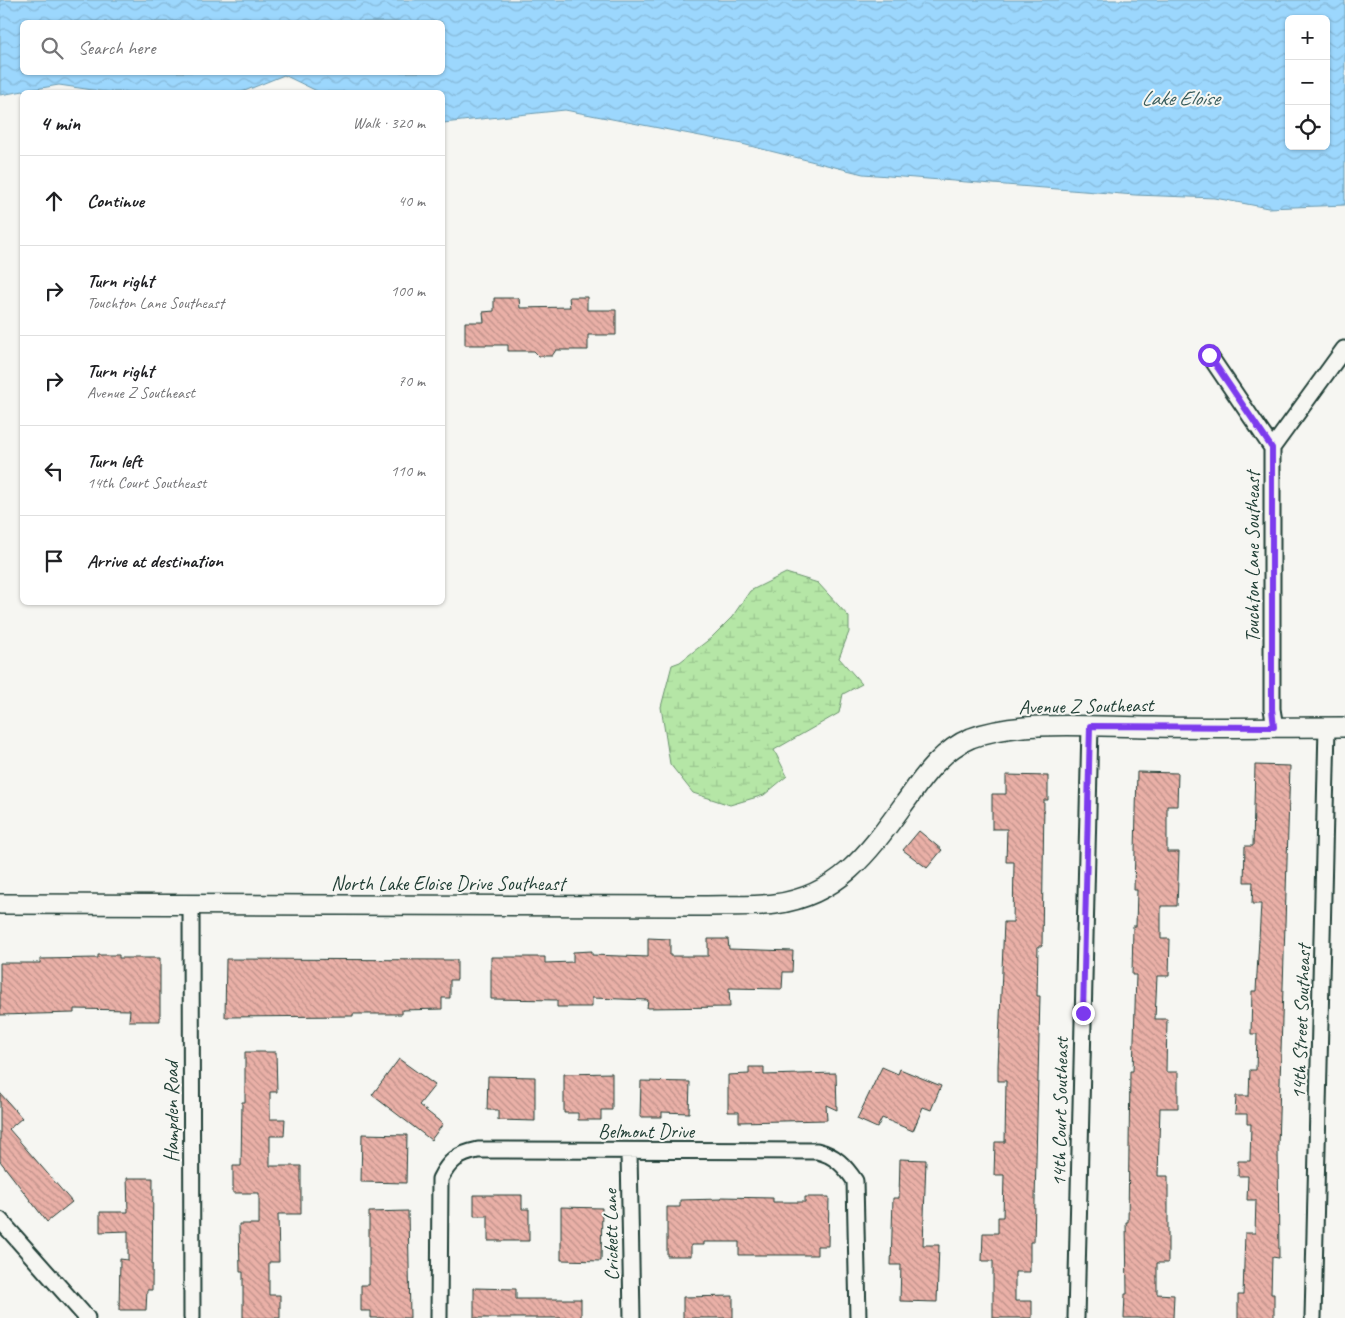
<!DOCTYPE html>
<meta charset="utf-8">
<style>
body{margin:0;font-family:Caveat,sans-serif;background:#f2f2f2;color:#202124}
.controls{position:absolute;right:15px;top:15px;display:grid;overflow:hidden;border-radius:8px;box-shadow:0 1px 4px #0004}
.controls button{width:45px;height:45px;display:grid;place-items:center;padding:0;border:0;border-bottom:1px solid #e0e0e0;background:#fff;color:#202124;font:25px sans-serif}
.stop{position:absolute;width:15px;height:15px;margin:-11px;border:4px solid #7c3aed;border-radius:50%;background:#fff}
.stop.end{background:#7c3aed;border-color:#fff;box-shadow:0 1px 5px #0008}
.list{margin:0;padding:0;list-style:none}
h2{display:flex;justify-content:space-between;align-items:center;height:65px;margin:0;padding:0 20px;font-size:21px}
h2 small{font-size:16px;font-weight:400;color:#757577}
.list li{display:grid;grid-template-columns:32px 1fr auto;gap:15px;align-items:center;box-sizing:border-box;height:90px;padding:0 20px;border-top:1px solid #e0e0e0}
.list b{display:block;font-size:19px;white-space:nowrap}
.list p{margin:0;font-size:16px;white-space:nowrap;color:#757577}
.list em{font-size:16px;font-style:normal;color:#757577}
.icon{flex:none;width:28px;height:28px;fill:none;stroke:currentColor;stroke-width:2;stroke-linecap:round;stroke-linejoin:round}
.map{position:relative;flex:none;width:1345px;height:1318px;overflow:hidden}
.search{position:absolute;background:#fff;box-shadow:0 1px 4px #0004;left:20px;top:20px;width:425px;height:55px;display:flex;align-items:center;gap:12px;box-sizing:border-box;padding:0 18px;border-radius:8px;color:#757577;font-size:19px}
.panel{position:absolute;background:#fff;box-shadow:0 1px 4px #0004;left:20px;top:90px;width:425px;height:515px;border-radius:8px}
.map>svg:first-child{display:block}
.wetland{fill:url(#wetland-marsh);stroke:#6a926d}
.water{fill:url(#water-waves);stroke:#6a99ad;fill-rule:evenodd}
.building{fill:url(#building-back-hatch);stroke:#1f3d34}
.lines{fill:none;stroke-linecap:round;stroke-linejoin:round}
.minor-casing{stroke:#1f3d34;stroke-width:19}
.tertiary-casing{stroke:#1f3d34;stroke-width:22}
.minor{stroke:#f6f6f2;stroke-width:15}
.tertiary{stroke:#f6f6f2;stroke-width:19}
.route{stroke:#7c3aed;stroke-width:6}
.labels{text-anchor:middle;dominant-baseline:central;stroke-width:4;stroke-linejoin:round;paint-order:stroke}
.street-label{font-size:20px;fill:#1f3d34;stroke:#f6f6f2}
.water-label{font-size:21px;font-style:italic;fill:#385c5c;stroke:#f6f6f2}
</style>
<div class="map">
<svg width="1345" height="1318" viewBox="0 0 1345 1318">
<defs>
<pattern id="wetland-marsh" width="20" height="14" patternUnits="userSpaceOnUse" patternTransform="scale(1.25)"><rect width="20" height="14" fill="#b5e6a6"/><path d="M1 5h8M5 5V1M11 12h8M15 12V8" fill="none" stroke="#9bc690"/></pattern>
<pattern id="water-waves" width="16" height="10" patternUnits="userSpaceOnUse" patternTransform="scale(1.25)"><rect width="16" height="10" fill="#9cd7fd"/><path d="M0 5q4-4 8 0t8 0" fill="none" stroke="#86b9d9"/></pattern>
<pattern id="building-back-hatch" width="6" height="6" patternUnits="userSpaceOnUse" patternTransform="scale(1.25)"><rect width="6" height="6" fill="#eab0a7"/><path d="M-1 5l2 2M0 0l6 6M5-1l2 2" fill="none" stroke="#bd9089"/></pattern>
</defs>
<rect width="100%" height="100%" fill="#f6f6f2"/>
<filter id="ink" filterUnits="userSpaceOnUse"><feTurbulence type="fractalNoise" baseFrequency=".02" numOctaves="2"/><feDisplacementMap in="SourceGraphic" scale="10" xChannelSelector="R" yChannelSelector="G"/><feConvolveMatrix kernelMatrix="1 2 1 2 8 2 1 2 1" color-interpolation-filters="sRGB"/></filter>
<g filter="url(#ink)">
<path class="wetland" d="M 786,573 L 818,583 L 849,617 L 849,632 L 839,658 L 862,684 L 843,694 L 839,713 L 774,750 L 787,776 L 764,795 L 730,805 L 693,793 L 670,764 L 661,707 L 672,665 L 680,662 L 711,638 L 732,617 L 750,591 Z"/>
<path class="water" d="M 0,0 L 1345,0 L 1345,205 L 1268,208 L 1215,198 L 1135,195 L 863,174 L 742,144 L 565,110 L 443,123 L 442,92 L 319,92 L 284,75 L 242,92 L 106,92 L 59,85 L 0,95 ZM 1289,19 L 1326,19 L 1326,146 L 1289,146 ZM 22,22 L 442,22 L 442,72 L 22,72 Z"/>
<path class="building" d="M 569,297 L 587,297 L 587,310 L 616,310 L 616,335 L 588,335 L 588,350 L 556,350 L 552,356 L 539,356 L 534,351 L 508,351 L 508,345 L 465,345 L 465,322 L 484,322 L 483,312 L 494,311 L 494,298 L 519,298 L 520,308 L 570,307 Z
M 1255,765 L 1290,766 L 1278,1146 L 1279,1258 L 1272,1257 L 1271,1294 L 1274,1294 L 1274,1318 L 1238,1318 L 1238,1295 L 1243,1295 L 1245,1233 L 1255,1233 L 1256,1200 L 1247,1200 L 1248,1176 L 1238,1176 L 1238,1161 L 1250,1161 L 1251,1124 L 1247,1124 L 1247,1114 L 1235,1114 L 1236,1096 L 1249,1096 L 1250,1070 L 1256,1070 L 1257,1034 L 1251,1034 L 1252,991 L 1256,991 L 1261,904 L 1252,904 L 1253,882 L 1244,882 L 1245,846 L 1253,846 Z
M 1137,772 L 1178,773 L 1177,806 L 1167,806 L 1167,852 L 1179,852 L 1177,906 L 1161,906 L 1161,939 L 1170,939 L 1169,976 L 1157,976 L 1155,1019 L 1167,1019 L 1166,1072 L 1178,1072 L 1178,1108 L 1160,1108 L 1158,1176 L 1168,1176 L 1168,1263 L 1157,1263 L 1157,1294 L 1174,1295 L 1173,1318 L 1124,1318 L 1125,1294 L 1127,1294 L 1126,1222 L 1128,1222 L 1130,1071 L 1133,1071 L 1136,975 L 1132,975 L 1133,926 L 1136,926 L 1137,890 L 1134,890 Z
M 1006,775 L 1048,776 L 1048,800 L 1044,800 L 1042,946 L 1038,946 L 1037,996 L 1040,996 L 1034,1242 L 1030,1242 L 1030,1272 L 1015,1272 L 1015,1301 L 1032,1301 L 1032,1318 L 993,1318 L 993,1261 L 982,1261 L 983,1233 L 998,1233 L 998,1217 L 1003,1217 L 1004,1175 L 994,1175 L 995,1142 L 1005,1142 L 1006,1081 L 998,1081 L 998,1066 L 1004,922 L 1013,922 L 1014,862 L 1006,862 L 1007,829 L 992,829 L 992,794 L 1006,794 Z
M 919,831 L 942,850 L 927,868 L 903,850 Z
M 648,938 L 670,939 L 670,956 L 708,956 L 708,939 L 728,939 L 729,949 L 793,951 L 792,972 L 783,972 L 782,989 L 729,988 L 730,1007 L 647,1008 L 648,1000 L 592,998 L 592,1007 L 557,1007 L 557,1000 L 491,999 L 491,957 L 545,957 L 545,963 L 573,962 L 573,952 L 592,951 L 592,955 L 648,957 Z
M 98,955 L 119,955 L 119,958 L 160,958 L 160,1021 L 129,1021 L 130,1010 L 74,1009 L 74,1013 L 0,1015 L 0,963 L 40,963 L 40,959 L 98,958 Z
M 226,959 L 457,960 L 457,980 L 450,980 L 450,998 L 442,998 L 442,1009 L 402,1010 L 402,1014 L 353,1014 L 353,1016 L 225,1017 Z
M 245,1052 L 276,1052 L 277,1092 L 270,1092 L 270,1119 L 285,1119 L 284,1136 L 270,1136 L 270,1166 L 301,1166 L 301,1214 L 278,1214 L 279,1262 L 269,1262 L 269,1295 L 280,1295 L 280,1318 L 243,1318 L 243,1272 L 240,1272 L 239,1224 L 259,1224 L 259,1193 L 233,1193 L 233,1166 L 241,1166 L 242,1102 L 245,1102 Z
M 399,1059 L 435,1085 L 419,1105 L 443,1124 L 431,1140 L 372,1095 Z
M 749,1067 L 764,1067 L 764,1075 L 836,1073 L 837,1110 L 826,1105 L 827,1120 L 739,1122 L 739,1112 L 728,1112 L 728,1075 L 749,1074 Z
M 882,1067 L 898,1074 L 900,1069 L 941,1086 L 931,1110 L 923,1107 L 913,1131 L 882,1118 L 877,1128 L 857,1119 Z
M 612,1073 L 612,1110 L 601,1110 L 601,1120 L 578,1120 L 578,1113 L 564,1113 L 564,1074 Z
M 488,1076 L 535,1077 L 535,1121 L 498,1120 L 498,1110 L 487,1110 Z
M 641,1081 L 690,1082 L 689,1113 L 662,1112 L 662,1117 L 640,1117 Z
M 0,1093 L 22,1118 L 9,1129 L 72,1202 L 47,1222 L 0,1161 Z
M 362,1134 L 407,1135 L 406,1183 L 361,1182 Z
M 900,1159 L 926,1160 L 923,1245 L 939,1245 L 937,1302 L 900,1301 L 901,1265 L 891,1265 L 893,1198 L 899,1198 Z
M 127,1178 L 153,1178 L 152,1290 L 147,1290 L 146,1310 L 119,1310 L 120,1259 L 128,1260 L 128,1231 L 100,1232 L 100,1212 L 128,1212 Z
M 474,1195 L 522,1195 L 522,1209 L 529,1209 L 529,1241 L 488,1241 L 488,1216 L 474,1216 Z
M 721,1197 L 773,1198 L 773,1202 L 805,1202 L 805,1197 L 829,1197 L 828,1246 L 817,1246 L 817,1255 L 739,1255 L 739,1242 L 704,1242 L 704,1245 L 691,1245 L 691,1256 L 667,1256 L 667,1207 L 680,1207 L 680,1200 L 721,1199 Z
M 561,1207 L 602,1208 L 601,1261 L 561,1260 Z
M 408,1211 L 410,1318 L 371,1318 L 371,1311 L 361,1311 L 361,1285 L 369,1285 L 369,1212 Z
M 474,1288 L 516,1289 L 516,1299 L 581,1299 L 581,1318 L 474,1318 Z
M 733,1296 L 733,1318 L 683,1318 L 683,1297 Z"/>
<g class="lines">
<g class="minor-casing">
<path id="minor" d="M 1209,355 L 1272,448
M 1275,727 L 1272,709 L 1272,448 L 1344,349
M 191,906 L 192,1318
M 629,1152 L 632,1318
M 0,1220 L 87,1318
M 439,1318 L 440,1179 C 449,1161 458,1154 478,1150 L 817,1151 C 835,1155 845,1166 855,1181 L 858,1318
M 1076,1318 L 1090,726
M 1313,1318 L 1327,727"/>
</g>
<g class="tertiary-casing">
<path id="tertiary" d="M 0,904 L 703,906 C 726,905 751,907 775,904 C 842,895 872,848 909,797 C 925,774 944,749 971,738 C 1021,719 1098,727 1152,727 C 1216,728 1281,727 1345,727"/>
</g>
<use href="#minor" class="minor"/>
<use href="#tertiary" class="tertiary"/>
</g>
</g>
<g class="lines" filter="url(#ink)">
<path class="route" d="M 1083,1013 L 1090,726 L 1274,727 L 1272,709 L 1272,448 L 1209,355"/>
</g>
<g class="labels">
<g class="street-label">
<text transform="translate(1252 557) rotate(-90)">Touchton Lane Southeast</text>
<text transform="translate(1086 706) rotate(-1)">Avenue Z Southeast</text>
<text x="448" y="883">North Lake Eloise Drive Southeast</text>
<text transform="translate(1301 1022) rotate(-88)">14th Street Southeast</text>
<text transform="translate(171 1112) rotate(-90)">Hampden Road</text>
<text transform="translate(1060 1112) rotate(-89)">14th Court Southeast</text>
<text x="646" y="1131">Belmont Drive</text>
<text transform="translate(611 1235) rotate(-91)">Crickett Lane</text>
</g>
<g class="water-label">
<text x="1180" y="98">Lake Eloise</text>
</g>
</g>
</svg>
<div class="controls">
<button>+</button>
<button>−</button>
<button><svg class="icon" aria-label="locate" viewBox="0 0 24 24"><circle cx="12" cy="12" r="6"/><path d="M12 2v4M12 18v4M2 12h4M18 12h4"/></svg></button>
</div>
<div class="stop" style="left:1209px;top:355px"></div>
<div class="stop end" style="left:1083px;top:1013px"></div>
<div class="search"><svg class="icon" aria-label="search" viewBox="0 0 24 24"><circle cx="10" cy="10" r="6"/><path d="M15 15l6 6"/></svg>Search here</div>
<section class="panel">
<h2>4 min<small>Walk · 320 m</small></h2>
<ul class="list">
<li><svg class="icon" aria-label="ahead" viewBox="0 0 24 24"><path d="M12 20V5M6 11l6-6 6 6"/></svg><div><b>Continue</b></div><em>40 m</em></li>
<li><svg class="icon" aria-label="right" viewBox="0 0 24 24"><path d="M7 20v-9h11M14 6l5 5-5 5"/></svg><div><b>Turn right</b><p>Touchton Lane Southeast</p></div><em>100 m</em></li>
<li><svg class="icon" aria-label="right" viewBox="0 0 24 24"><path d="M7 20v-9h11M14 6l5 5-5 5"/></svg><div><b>Turn right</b><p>Avenue Z Southeast</p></div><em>70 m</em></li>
<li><svg class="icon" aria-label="left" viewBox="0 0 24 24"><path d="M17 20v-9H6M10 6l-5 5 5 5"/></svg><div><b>Turn left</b><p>14th Court Southeast</p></div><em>110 m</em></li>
<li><svg class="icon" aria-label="arrive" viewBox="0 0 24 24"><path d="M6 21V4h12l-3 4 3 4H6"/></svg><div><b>Arrive at destination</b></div></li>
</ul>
</section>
</div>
